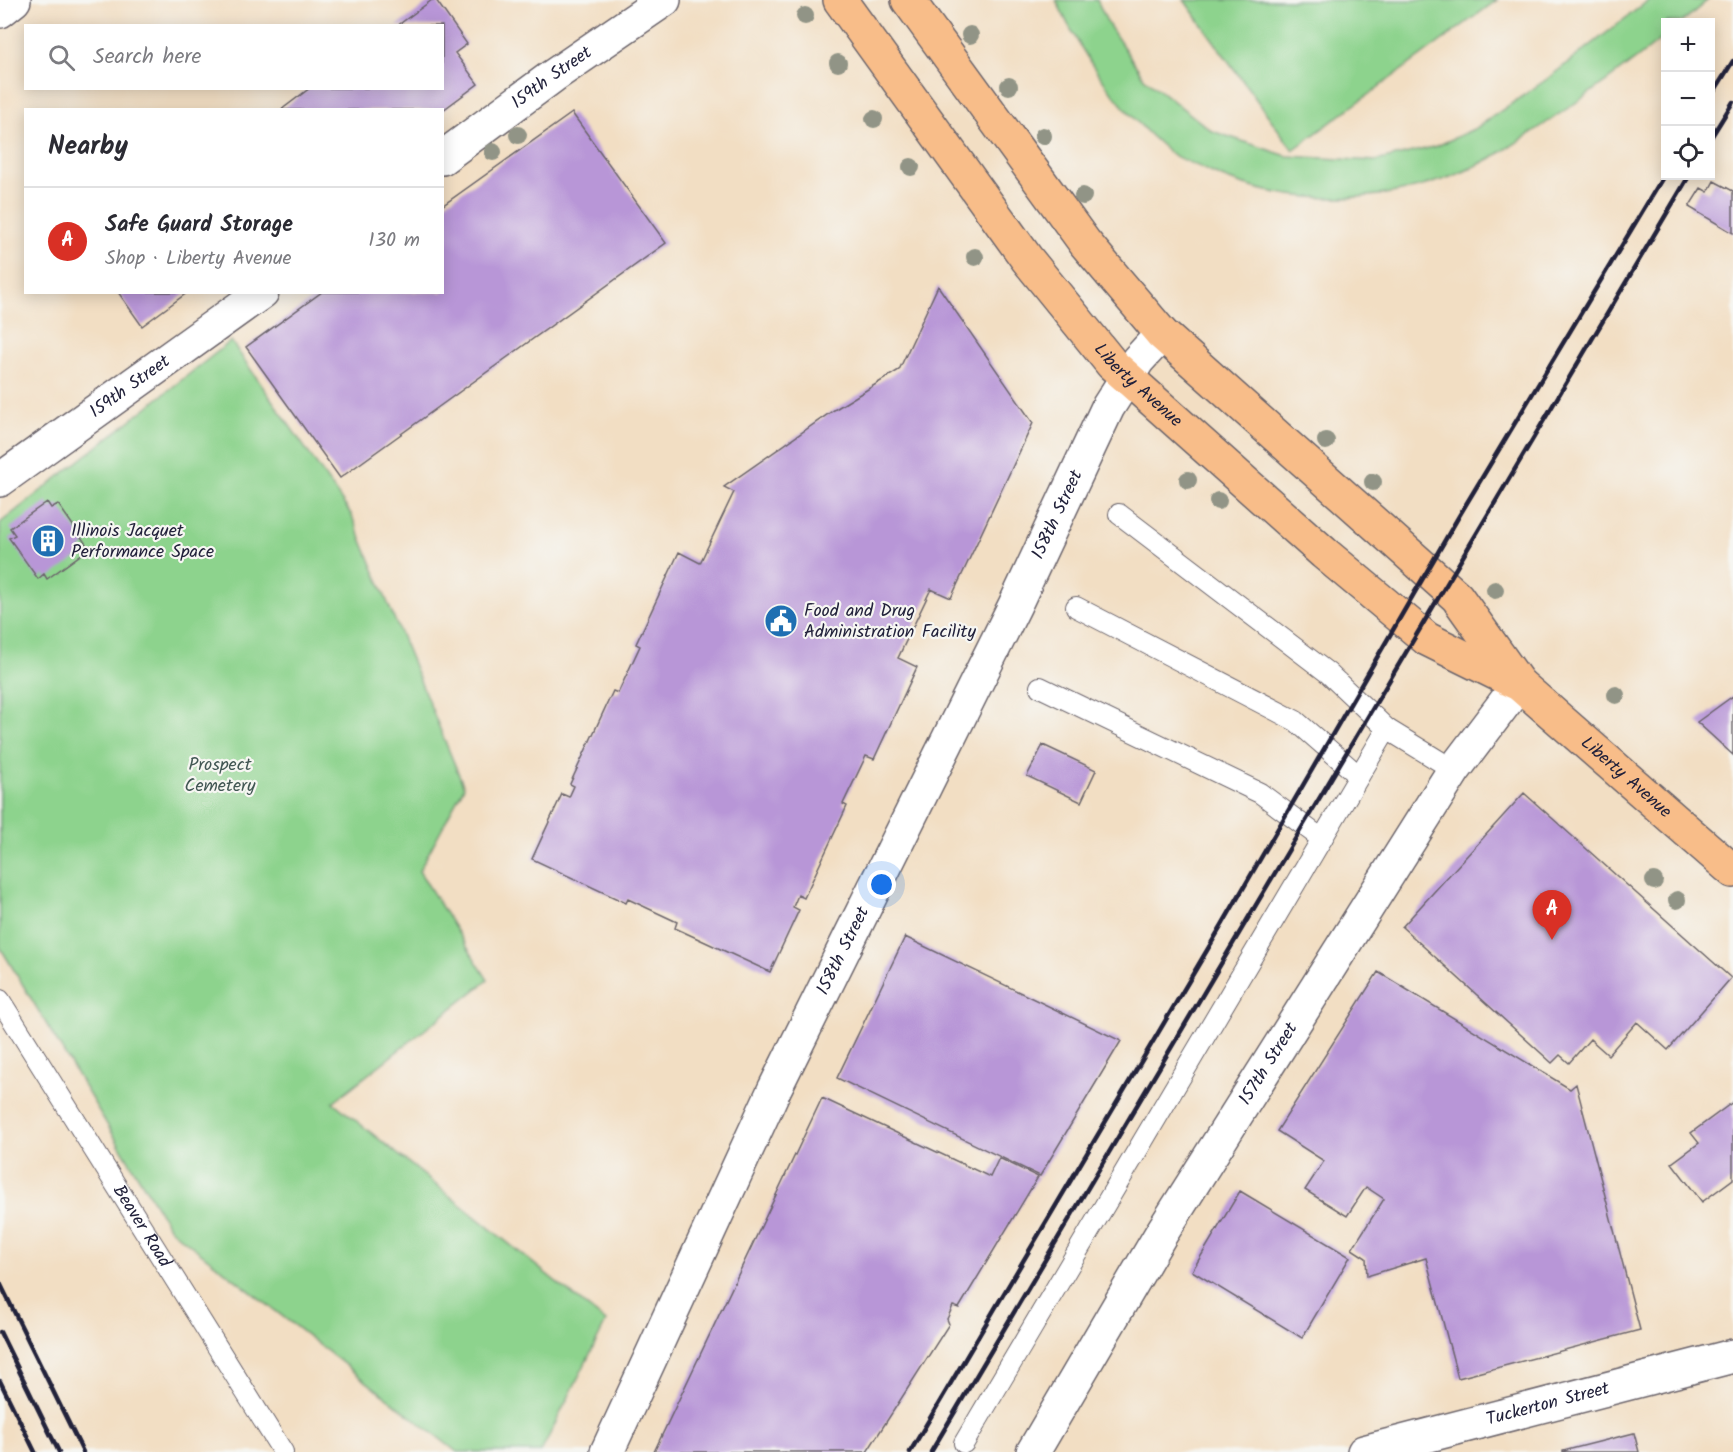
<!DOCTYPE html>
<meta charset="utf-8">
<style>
body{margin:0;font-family:Kalam,sans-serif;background:#f2f2f3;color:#2b2b33}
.controls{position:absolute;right:18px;top:18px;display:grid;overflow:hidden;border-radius:0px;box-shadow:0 3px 15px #0003}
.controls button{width:54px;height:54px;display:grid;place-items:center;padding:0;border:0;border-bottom:2px solid #e1e1e2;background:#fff;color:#2b2b33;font:30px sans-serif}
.you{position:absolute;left:882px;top:885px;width:21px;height:21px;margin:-15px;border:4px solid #fff;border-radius:50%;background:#1a73e8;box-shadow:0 0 0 9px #1a73e833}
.badge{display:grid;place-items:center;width:39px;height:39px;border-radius:50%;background:#d93025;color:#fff;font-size:20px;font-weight:700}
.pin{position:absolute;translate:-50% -50px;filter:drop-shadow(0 2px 3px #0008)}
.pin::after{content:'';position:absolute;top:32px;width:21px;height:18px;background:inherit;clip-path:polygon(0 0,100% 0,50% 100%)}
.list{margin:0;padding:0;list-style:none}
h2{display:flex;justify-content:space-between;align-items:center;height:78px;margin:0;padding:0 24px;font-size:26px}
h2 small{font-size:20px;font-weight:400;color:#7c7c81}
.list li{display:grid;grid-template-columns:39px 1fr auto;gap:18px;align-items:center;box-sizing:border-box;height:108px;padding:0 24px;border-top:2px solid #e1e1e2}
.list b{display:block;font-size:22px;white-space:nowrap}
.list p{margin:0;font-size:20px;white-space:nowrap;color:#7c7c81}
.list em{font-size:20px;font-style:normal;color:#7c7c81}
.icon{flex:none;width:33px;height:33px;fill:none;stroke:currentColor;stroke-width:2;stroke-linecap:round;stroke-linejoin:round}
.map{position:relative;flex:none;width:1733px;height:1452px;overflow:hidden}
.search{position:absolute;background:#fff;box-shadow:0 3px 15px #0003;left:24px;top:24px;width:420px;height:66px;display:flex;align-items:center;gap:15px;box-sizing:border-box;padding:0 21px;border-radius:0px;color:#7c7c81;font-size:22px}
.panel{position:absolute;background:#fff;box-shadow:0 3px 15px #0003;left:24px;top:108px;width:420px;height:186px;border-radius:0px}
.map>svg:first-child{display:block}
.green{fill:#8dd38d;stroke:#587a64;stroke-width:1.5}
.building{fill:#b896d7}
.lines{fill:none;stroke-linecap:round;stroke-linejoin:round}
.lane-casing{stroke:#6b646b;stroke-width:22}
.street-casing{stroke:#6b646b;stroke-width:36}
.primary-casing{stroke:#6b646b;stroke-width:36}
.lane{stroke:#fff;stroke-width:20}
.street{stroke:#fff;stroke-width:33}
.primary{stroke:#f8bd89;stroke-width:33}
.rail{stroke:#22223b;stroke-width:4.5}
.tree{fill:#919486}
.labels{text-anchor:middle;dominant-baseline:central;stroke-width:4.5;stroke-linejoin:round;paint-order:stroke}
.street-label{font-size:18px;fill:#22223b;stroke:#f6f6f2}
.poi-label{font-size:18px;fill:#22223b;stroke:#f6f6f2;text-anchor:start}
.park-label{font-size:18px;fill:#425754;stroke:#f6f6f2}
</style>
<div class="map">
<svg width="1733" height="1452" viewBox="0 0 1733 1452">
<rect width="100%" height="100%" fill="#f6f6f2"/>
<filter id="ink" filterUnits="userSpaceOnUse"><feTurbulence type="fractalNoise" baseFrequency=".0167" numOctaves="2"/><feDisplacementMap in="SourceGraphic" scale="12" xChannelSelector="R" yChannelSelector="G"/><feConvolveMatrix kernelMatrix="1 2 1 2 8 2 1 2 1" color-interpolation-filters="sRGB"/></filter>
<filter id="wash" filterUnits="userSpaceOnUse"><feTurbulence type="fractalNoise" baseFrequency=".008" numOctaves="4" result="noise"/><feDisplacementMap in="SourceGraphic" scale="24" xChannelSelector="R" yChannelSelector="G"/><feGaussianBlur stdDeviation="1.35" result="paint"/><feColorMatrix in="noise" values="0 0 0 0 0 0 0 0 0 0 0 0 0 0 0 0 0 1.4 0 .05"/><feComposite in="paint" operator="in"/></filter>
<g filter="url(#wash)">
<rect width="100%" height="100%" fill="#f2dec3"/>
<path class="green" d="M 1056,0 L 1097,0 L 1108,24 L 1144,78 L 1212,131 L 1287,156 L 1376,161 L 1437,146 L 1476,128 L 1547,79 L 1649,0 L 1708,0 L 1682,22 L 1666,22 L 1665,36 C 1629,65 1591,93 1552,119 C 1520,141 1489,162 1453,176 C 1373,206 1280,207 1202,168 C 1191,163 1178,159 1169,152 C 1119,110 1083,58 1056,0 Z
M 1184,0 L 1497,0 L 1293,150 Z
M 231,341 L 351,514 L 464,787 L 419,871 L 488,980 L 333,1102 L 606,1322 L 541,1452 L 457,1452 L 170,1229 L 0,947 L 0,523 Z"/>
<g id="blocks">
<path class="building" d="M 432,0 L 436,0 L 467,44 L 455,53 L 478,84 L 443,110 L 281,110 L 310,88 L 442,88 L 442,26 L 397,26 Z
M 572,113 L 666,243 L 340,478 L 246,347 L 322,292 L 442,292 L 442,206 Z
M 1714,181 L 1733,191 L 1733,233 L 1689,207 L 1701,188 L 1708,192 Z
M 938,286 L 1033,423 L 951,598 L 931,589 L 898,658 L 917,667 L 874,759 L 866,756 L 843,804 L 847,806 L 804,898 L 798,895 L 793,907 L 799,910 L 770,972 L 675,928 L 677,922 L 628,899 L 626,903 L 532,859 L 562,794 L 569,797 L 574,786 L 570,784 L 613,691 L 618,693 L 640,646 L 636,644 L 679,552 L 700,563 L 734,492 L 724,487 L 834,410 L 899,370 Z
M 118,292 L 188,292 L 142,326 Z
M 47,502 L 51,508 L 58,504 L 86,544 L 80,549 L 83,553 L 47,579 L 44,574 L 38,579 L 9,538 L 15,535 L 10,528 Z
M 1733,696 L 1733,755 L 1697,722 Z
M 1043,745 L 1096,770 L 1081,802 L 1027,776 Z
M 1524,793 L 1731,978 L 1668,1050 L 1637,1022 L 1608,1055 L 1590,1039 L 1569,1063 L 1560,1055 L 1552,1063 L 1402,927 Z
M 905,937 L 1121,1041 L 1040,1176 L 837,1078 Z
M 1378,972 L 1570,1089 L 1576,1084 L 1640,1330 L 1458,1378 L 1426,1258 L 1367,1276 L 1366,1258 L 1352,1249 L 1384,1199 L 1366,1187 L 1347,1216 L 1305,1190 L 1324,1161 L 1277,1131 Z
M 822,1098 L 990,1177 L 999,1158 L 1038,1177 L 959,1308 L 953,1306 L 947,1319 L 949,1324 L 867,1452 L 654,1452 Z
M 1733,1102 L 1733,1179 L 1702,1202 L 1672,1163 L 1699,1143 L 1691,1133 Z
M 1240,1191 L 1350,1257 L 1302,1338 L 1192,1271 Z
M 1634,1433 L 1639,1452 L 1563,1452 L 1563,1451 Z"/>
</g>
</g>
<g filter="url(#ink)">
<use href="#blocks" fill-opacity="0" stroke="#6b646b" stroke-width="1.5"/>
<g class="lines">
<g class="lane-casing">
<g id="lane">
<path d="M 1119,514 L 1328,673 L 1387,729"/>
<path d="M 1076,607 L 1296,721 L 1359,776"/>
<path d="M 1040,687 L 1260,793 L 1322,839"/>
<path id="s1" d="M 0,1000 L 283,1452"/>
<path d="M 964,1443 L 1387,729 L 1454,770"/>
</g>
</g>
<g class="street-casing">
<g id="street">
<path d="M 0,11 L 14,0"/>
<path id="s2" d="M 442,158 L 553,76 L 664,0"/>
<path id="s3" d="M 0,480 L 262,292"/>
<path id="s4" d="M 607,1452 L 775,1088 L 1015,605 L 1108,407 L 1138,360 L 1162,334"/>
<path id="s5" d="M 1033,1452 L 1161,1234 L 1454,770 L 1519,684"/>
<path id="s6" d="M 1364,1452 L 1733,1356"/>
</g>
</g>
<g class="primary-casing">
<g id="primary">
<path id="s7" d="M 840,0 L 1027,259 L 1112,364 L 1324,553 L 1427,639 L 1514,682"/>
<path id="s8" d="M 908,0 L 1085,243 L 1162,334 L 1457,597 L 1519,684 L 1733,871"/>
</g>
</g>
<use href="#lane" class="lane"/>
<use href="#street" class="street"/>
<use href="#primary" class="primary"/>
<path class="rail" d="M 1710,98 L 1733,61
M 1710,139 L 1733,102
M 0,1283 L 83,1452
M 0,1332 L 59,1452
M 0,1381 L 35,1452
M 910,1452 L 1222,925 L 1459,516 L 1666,172
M 931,1452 L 1689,176"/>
</g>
<g class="tree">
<circle cx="805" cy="16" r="9"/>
<circle cx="970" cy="35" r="9"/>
<circle cx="838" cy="63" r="9"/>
<circle cx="1009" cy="86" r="9"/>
<circle cx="874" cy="119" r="9"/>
<circle cx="518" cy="135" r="9"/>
<circle cx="1043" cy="136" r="9"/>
<circle cx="493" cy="152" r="9"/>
<circle cx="911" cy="167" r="9"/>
<circle cx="1083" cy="196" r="9"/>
<circle cx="975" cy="257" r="9"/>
<circle cx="1326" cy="441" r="9"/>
<circle cx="1188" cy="480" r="9"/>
<circle cx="1373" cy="482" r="9"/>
<circle cx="1218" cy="501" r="9"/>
<circle cx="1495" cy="590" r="9"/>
<circle cx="1616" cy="695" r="9"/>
<circle cx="1654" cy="881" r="9"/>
<circle cx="1677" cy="900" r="9"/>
</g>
</g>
<defs>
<g id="building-disc" transform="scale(1.725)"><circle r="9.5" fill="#1f6fb2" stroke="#f6f6f2"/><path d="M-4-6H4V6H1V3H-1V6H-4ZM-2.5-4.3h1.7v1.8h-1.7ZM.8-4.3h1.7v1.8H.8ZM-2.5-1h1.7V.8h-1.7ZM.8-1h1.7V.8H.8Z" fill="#fff"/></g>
<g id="civic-disc" transform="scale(1.725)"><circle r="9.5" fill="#1f6fb2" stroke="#f6f6f2"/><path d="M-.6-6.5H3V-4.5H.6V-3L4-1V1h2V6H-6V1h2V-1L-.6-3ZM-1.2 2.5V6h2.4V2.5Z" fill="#fff"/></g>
</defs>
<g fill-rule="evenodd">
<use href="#building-disc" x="48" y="541"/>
<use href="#civic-disc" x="781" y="621"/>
</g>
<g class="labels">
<g class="street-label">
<text stroke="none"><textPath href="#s2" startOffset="136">159th Street</textPath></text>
<text stroke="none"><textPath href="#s7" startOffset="488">Liberty Avenue</textPath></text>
<text stroke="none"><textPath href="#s3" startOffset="160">159th Street</textPath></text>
<text stroke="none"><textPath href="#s4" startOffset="1040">158th Street</textPath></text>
<text stroke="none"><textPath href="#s8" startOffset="1064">Liberty Avenue</textPath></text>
<text stroke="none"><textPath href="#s4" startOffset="554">158th Street</textPath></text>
<text stroke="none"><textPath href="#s5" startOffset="454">157th Street</textPath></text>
<text stroke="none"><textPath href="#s1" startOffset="267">Beaver Road</textPath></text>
<text stroke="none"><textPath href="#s6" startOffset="190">Tuckerton Street</textPath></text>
</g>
<g class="poi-label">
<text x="71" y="531">Illinois Jacquet<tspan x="71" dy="21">Performance Space</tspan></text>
<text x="804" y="611">Food and Drug<tspan x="804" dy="21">Administration Facility</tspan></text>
</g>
<g class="park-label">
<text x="220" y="765">Prospect<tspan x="220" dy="21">Cemetery</tspan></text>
</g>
</g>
</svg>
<div class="controls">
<button>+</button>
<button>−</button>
<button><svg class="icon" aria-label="locate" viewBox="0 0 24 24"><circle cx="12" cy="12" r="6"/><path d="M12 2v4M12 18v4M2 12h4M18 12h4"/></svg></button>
</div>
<div class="you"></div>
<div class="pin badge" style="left:1552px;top:940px">A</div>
<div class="search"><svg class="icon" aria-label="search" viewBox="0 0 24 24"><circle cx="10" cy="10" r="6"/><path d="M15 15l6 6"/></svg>Search here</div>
<section class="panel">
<h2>Nearby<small></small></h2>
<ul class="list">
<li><span class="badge">A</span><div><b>Safe Guard Storage</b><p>Shop · Liberty Avenue</p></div><em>130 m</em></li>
</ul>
</section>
</div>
